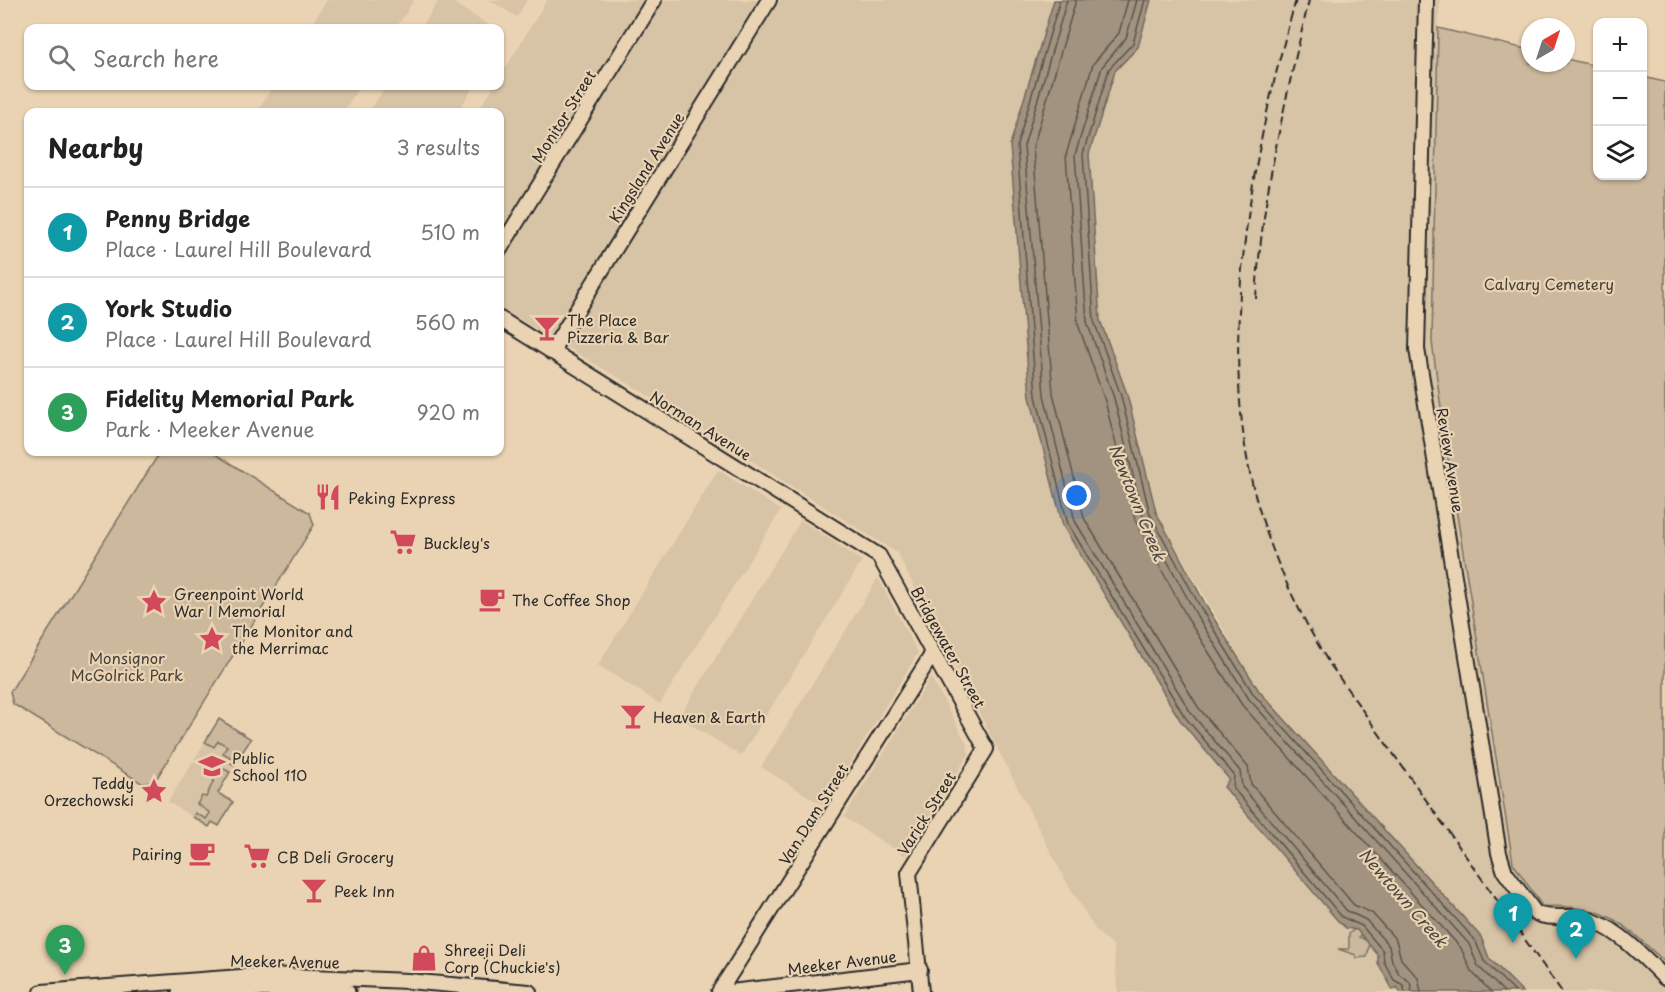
<!DOCTYPE html>
<meta charset="utf-8">
<style>
body{margin:0;font-family:"Playpen Sans",sans-serif;background:#f2f2f2;color:#222}
.controls{position:absolute;right:18px;top:18px;display:grid;overflow:hidden;border-radius:12px;box-shadow:0 2px 4px #0004}
.controls button{width:54px;height:54px;display:grid;place-items:center;padding:0;border:0;border-bottom:2px solid #e0e0e0;background:#fff;color:#222;font:30px sans-serif}
.compass{position:absolute;left:1521px;top:18px;width:54px;height:54px;border-radius:50%;background:#fff;box-shadow:0 2px 4px #0004;rotate:39deg}
.you{position:absolute;left:1077px;top:496px;width:21px;height:21px;margin:-15px;border:4px solid #fff;border-radius:50%;background:#1a73e8;box-shadow:0 0 0 9px #1a73e833}
.badge{display:grid;place-items:center;width:39px;height:39px;border-radius:50%;background:#d1495b;color:#fff;font-size:20px;font-weight:700}
.pin{position:absolute;translate:-50% -50px;filter:drop-shadow(0 2px 3px #0008)}
.pin::after{content:'';position:absolute;top:32px;width:21px;height:18px;background:inherit;clip-path:polygon(0 0,100% 0,50% 100%)}
.list{margin:0;padding:0;list-style:none}
h2{display:flex;justify-content:space-between;align-items:center;height:78px;margin:0;padding:0 24px;font-size:26px}
h2 small{font-size:20px;font-weight:400;color:#767676}
.list li{display:grid;grid-template-columns:39px 1fr auto;gap:18px;align-items:center;box-sizing:border-box;height:90px;padding:0 24px;border-top:2px solid #e0e0e0}
.list b{display:block;font-size:22px;white-space:nowrap}
.list p{margin:0;font-size:20px;white-space:nowrap;color:#767676}
.list em{font-size:20px;font-style:normal;color:#767676}
.icon{flex:none;width:33px;height:33px;fill:none;stroke:currentColor;stroke-width:2;stroke-linecap:round;stroke-linejoin:round}
.map{position:relative;flex:none;width:1665px;height:992px;overflow:hidden}
.search{position:absolute;background:#fff;box-shadow:0 2px 4px #0004;left:24px;top:24px;width:480px;height:66px;display:flex;align-items:center;gap:15px;box-sizing:border-box;padding:0 21px;border-radius:12px;color:#767676;font-size:22px}
.panel{position:absolute;background:#fff;box-shadow:0 2px 4px #0004;left:24px;top:108px;width:480px;height:348px;border-radius:12px}
.map>svg:first-child{display:block}
.built{fill:#d7c3a6}
.green{fill:#cbb89d;stroke:#7b7264;stroke-width:1.5}
.water{fill:#a1937f;stroke:#72695d;stroke-width:1.5}
.lines{fill:none;stroke-linecap:round;stroke-linejoin:round}
.shore{stroke:#5a554d;stroke-width:1.5}
.major-casing{stroke:#2b2b2b;stroke-width:18}
.highway-casing{stroke:#2b2b2b;stroke-width:20}
.major{stroke:#ead3b3;stroke-width:14}
.highway{stroke:#ead3b3;stroke-width:15}
.rail{stroke:#2b2b2b;stroke-width:2;stroke-dasharray:9 4.5;stroke-linecap:butt}
.labels{text-anchor:middle;dominant-baseline:central;stroke-width:4.5;stroke-linejoin:round;paint-order:stroke}
.street-label{font-size:15px;fill:#2b2b2b;stroke:#ead3b3}
.park-label{font-size:15px;fill:#43403c;stroke:#ead3b3}
.poi-label{font-size:15px;fill:#2b2b2b;stroke:#ead3b3;text-anchor:start}
.water-label{font-size:16px;font-style:italic;fill:#484540;stroke:#ead3b3}
</style>
<div class="map">
<svg width="1665" height="992" viewBox="0 0 1665 992">
<rect width="100%" height="100%" fill="#ead3b3"/>
<filter id="ink" filterUnits="userSpaceOnUse"><feTurbulence type="fractalNoise" baseFrequency=".0167" numOctaves="2"/><feDisplacementMap in="SourceGraphic" scale="12" xChannelSelector="R" yChannelSelector="G"/><feConvolveMatrix kernelMatrix="1 2 1 2 8 2 1 2 1" color-interpolation-filters="sRGB"/></filter>
<g filter="url(#ink)">
<path class="built" d="M 327,0 L 414,0 L 396,28 L 309,28 Z
M 439,0 L 449,0 L 493,28 L 421,28 Z
M 489,0 L 527,0 L 517,17 Z
M 547,0 L 1054,0 L 1010,145 L 1180,720 L 1378,955 L 1393,989 L 1397,987 L 1400,992 L 1118,992 L 1113,945 L 1096,931 L 1062,874 L 897,553 L 641,391 L 500,308 L 500,112 L 477,112 L 494,86 L 500,86 L 500,77 Z
M 1151,0 L 1440,0 L 1438,28 L 1513,863 L 1542,906 L 1582,906 L 1601,911 L 1619,921 L 1665,962 L 1665,992 L 1523,992 L 1489,958 L 1481,937 L 1259,691 L 1156,512 L 1127,394 L 1100,320 L 1089,154 L 1115,71 L 1138,47 Z
M 273,86 L 360,86 L 343,112 L 257,112 Z
M 386,86 L 474,86 L 458,112 L 369,112 Z
M 718,470 L 781,510 L 660,704 L 598,665 Z
M 801,520 L 862,561 L 741,756 L 679,717 Z
M 878,578 L 918,653 L 824,806 L 761,767 Z
M 931,677 L 967,744 L 969,754 L 905,856 L 844,817 Z
M 219,719 L 251,739 L 218,793 L 233,802 L 219,826 L 212,822 L 209,827 L 168,802 Z"/>
<path class="green" d="M 1438,28 L 1530,50 L 1530,63 L 1566,63 L 1566,59 L 1597,66 L 1598,176 L 1642,176 L 1643,77 L 1665,82 L 1665,962 C 1617,919 1610,906 1542,906 L 1513,863 L 1448,459 L 1432,342 Z
M 160,452 L 212,452 L 310,513 L 314,525 L 155,781 L 143,784 L 13,704 L 10,692 Z
M 219,719 L 251,739 L 234,765 L 228,761 L 230,757 L 223,753 L 227,746 L 218,741 L 214,747 L 205,742 Z
M 220,767 L 230,772 L 218,793 L 233,802 L 219,826 L 212,822 L 209,827 L 193,817 L 195,813 L 206,819 L 210,813 L 197,804 L 202,796 L 206,797 Z
M 1359,925 L 1363,931 L 1359,937 L 1370,942 L 1367,957 L 1356,958 L 1356,955 L 1338,949 L 1349,949 L 1349,934 Z"/>
<path class="water" d="M 1054,0 L 1151,0 L 1138,47 L 1115,71 L 1089,154 L 1100,320 L 1127,394 L 1156,512 L 1208,609 L 1259,691 L 1481,937 L 1489,958 L 1523,992 L 1400,992 L 1397,987 L 1393,990 L 1378,963 L 1378,955 L 1357,930 L 1346,928 L 1338,921 L 1224,787 L 1229,779 L 1180,720 L 1063,526 L 1030,397 L 1010,145 Z"/>
<g class="lines">
<path class="shore" d="M 1060,0 L 1017,145 L 1036,396 L 1068,524 L 1185,717 L 1234,775 L 1233,788 L 1342,917 L 1362,926 L 1383,951 L 1384,962 L 1394,980 L 1403,985 L 1405,992
M 1067,0 L 1024,146 L 1044,395 L 1075,521 L 1191,713 L 1240,771 L 1242,787 L 1347,911 L 1366,920 L 1389,946 L 1392,961 L 1399,974 L 1410,982 L 1412,992
M 1076,0 L 1033,147 L 1053,393 L 1084,518 L 1198,707 L 1248,767 L 1251,784 L 1354,905 L 1372,913 L 1396,940 L 1401,959 L 1418,978 L 1421,992
M 1128,0 L 1119,33 L 1093,64 L 1066,155 L 1078,324 L 1105,401 L 1135,520 L 1189,621 L 1242,705 L 1461,948 L 1471,971 L 1491,992
M 1137,0 L 1126,38 L 1102,67 L 1075,155 L 1087,322 L 1114,398 L 1143,516 L 1197,616 L 1249,699 L 1469,944 L 1478,966 L 1504,992
M 1145,0 L 1133,43 L 1109,69 L 1083,154 L 1094,321 L 1121,396 L 1150,514 L 1203,612 L 1254,695 L 1475,940 L 1484,961 L 1515,992"/>
<g class="major-casing">
<path id="major" d="M 1426,0 L 1417,349 L 1499,853 L 1505,872 L 1535,913 C 1549,920 1566,915 1582,918 C 1616,925 1641,955 1665,978
M 500,249 L 654,0
M 500,319 L 879,556 L 986,749 L 909,873 L 921,992
M 551,352 L 769,0
M 42,992 L 265,975 L 408,981 L 529,992
M 719,992 L 933,653
M 731,992 L 920,970"/>
</g>
<g class="highway-casing">
<path id="highway" d="M 180,992 L 253,988 L 347,992"/>
</g>
<use href="#major" class="major"/>
<use href="#highway" class="highway"/>
<path class="rail" d="M 1296,0 C 1252,149 1214,350 1257,502 C 1273,559 1298,612 1329,663 L 1562,992
M 1256,299 C 1261,197 1286,99 1309,0"/>
</g>
</g>
<defs>
<g id="bar-bare" transform="scale(2.07)"><path d="M-6-5H6L.8 .8V4.5H3.5V6h-7V4.5H-.8V.8Z" fill="#d1495b" stroke="#ead3b3" stroke-width="2.5" paint-order="stroke"/></g>
<g id="restaurant-bare" transform="scale(2.07)"><path d="M-5-6h1v4h1v-4h1v4h1v-4h1v5L-1.5 .5V6h-2V.5L-5-1ZM5-6V6H3V1.5H1.5Q1.5-4 5-6Z" fill="#d1495b" stroke="#ead3b3" stroke-width="2.5" paint-order="stroke"/></g>
<g id="supermarket-bare" transform="scale(2.07)"><path d="M-6-5.5h2.5l.6 2H6L4.5 2H-2.5L-4.4-4H-6ZM-1.5 3.2a1.3 1.3 0 1 0 .1 0ZM3 3.2a1.3 1.3 0 1 0 .1 0Z" fill="#d1495b" stroke="#ead3b3" stroke-width="2.5" paint-order="stroke"/></g>
<g id="cafe-bare" transform="scale(2.07)"><path d="M-5.5-4.5H6V0H3Q3 3.5 0 3.5H-2.5Q-5.5 3.5-5.5 0ZM3-3.2v2h1.7v-2ZM-6 4.5H4V6H-6Z" fill="#d1495b" stroke="#ead3b3" stroke-width="2.5" paint-order="stroke"/></g>
<g id="sight-bare" transform="scale(2.07)"><path d="M0-6L1.8-2.2L6-1.7L2.9 1.2L3.7 5.4L0 3.3L-3.7 5.4L-2.9 1.2L-6-1.7L-1.8-2.2Z" fill="#d1495b" stroke="#ead3b3" stroke-width="2.5" paint-order="stroke"/></g>
<g id="school-bare" transform="scale(2.07)"><path d="M0-5L7-2L0 1L-7-2ZM-4 1L0 2.5L4 1V4Q0 6-4 4Z" fill="#d1495b" stroke="#ead3b3" stroke-width="2.5" paint-order="stroke"/></g>
<g id="shop-bare" transform="scale(2.07)"><path d="M-5-2.5h2.3a2.7 3.5 0 0 1 5.4 0H5L5.5 6h-11ZM-1.5-2.5h3a1.5 2.3 0 0 0-3 0Z" fill="#d1495b" stroke="#ead3b3" stroke-width="2.5" paint-order="stroke"/></g>
</defs>
<g fill-rule="evenodd">
<use href="#bar-bare" x="547" y="328"/>
<use href="#restaurant-bare" x="328" y="497"/>
<use href="#supermarket-bare" x="403" y="542"/>
<use href="#cafe-bare" x="492" y="599"/>
<use href="#sight-bare" x="154" y="602"/>
<use href="#sight-bare" x="212" y="639"/>
<use href="#bar-bare" x="633" y="716"/>
<use href="#school-bare" x="212" y="766"/>
<use href="#sight-bare" x="154" y="791"/>
<use href="#cafe-bare" x="202" y="853"/>
<use href="#supermarket-bare" x="257" y="856"/>
<use href="#bar-bare" x="314" y="890"/>
<use href="#shop-bare" x="424" y="958"/>
</g>
<g class="labels">
<g class="street-label">
<text transform="translate(563 116) rotate(-58)">Monitor Street</text>
<text transform="translate(646 167) rotate(-58)">Kingsland Avenue</text>
<text transform="translate(701 425) rotate(32)">Norman Avenue</text>
<text transform="translate(1451 460) rotate(81)">Review Avenue</text>
<text transform="translate(949 647) rotate(61)">Bridgewater Street</text>
<text transform="translate(926 813) rotate(-58)">Varick Street</text>
<text transform="translate(813 814) rotate(-58)">Van Dam Street</text>
<text transform="translate(285 961) rotate(1)">Meeker Avenue</text>
<text transform="translate(842 962) rotate(-7)">Meeker Avenue</text>
</g>
<g class="park-label">
<text x="1549" y="283">Calvary Cemetery</text>
<text x="127" y="657">Monsignor<tspan x="127" dy="17">McGolrick Park</tspan></text>
</g>
<g class="poi-label">
<text x="567" y="319">The Place<tspan x="567" dy="17">Pizzeria &amp; Bar</tspan></text>
<text x="348" y="497">Peking Express</text>
<text x="423" y="542">Buckley's</text>
<text x="174" y="593">Greenpoint World<tspan x="174" dy="17">War I Memorial</tspan></text>
<text x="512" y="599">The Coffee Shop</text>
<text x="232" y="630">The Monitor and<tspan x="232" dy="17">the Merrimac</tspan></text>
<text x="653" y="716">Heaven &amp; Earth</text>
<text x="232" y="757">Public<tspan x="232" dy="17">School 110</tspan></text>
<text x="134" y="782" text-anchor="end">Teddy<tspan x="134" dy="17">Orzechowski</tspan></text>
<text x="182" y="853" text-anchor="end">Pairing</text>
<text x="277" y="856">CB Deli Grocery</text>
<text x="334" y="890">Peek Inn</text>
<text x="444" y="949">Shreeji Deli<tspan x="444" dy="17">Corp (Chuckie's)</tspan></text>
</g>
<g class="water-label">
<text transform="translate(1138 502) rotate(68)">Newtown Creek</text>
<text transform="translate(1404 897) rotate(49)">Newtown Creek</text>
</g>
</g>
</svg>
<div class="controls">
<button>+</button>
<button>−</button>
<button><svg class="icon" aria-label="layers" viewBox="0 0 24 24"><path d="M12 4l9 5-9 5-9-5zM3 14l9 5 9-5"/></svg></button>
</div>
<svg class="compass" viewBox="-18 -18 36 36"><path d="M0-13l5 13h-10z" fill="#e53935"/><path d="M0 13l5-13h-10z" fill="#767676"/></svg>
<div class="you"></div>
<div class="pin badge" style="left:1513px;top:943px;background:#0f9aa8">1</div>
<div class="pin badge" style="left:1576px;top:959px;background:#0f9aa8">2</div>
<div class="pin badge" style="left:65px;top:975px;background:#2e9e5b">3</div>
<div class="search"><svg class="icon" aria-label="search" viewBox="0 0 24 24"><circle cx="10" cy="10" r="6"/><path d="M15 15l6 6"/></svg>Search here</div>
<section class="panel">
<h2>Nearby<small>3 results</small></h2>
<ul class="list">
<li><span class="badge" style="background:#0f9aa8">1</span><div><b>Penny Bridge</b><p>Place · Laurel Hill Boulevard</p></div><em>510 m</em></li>
<li><span class="badge" style="background:#0f9aa8">2</span><div><b>York Studio</b><p>Place · Laurel Hill Boulevard</p></div><em>560 m</em></li>
<li><span class="badge" style="background:#2e9e5b">3</span><div><b>Fidelity Memorial Park</b><p>Park · Meeker Avenue</p></div><em>920 m</em></li>
</ul>
</section>
</div>
